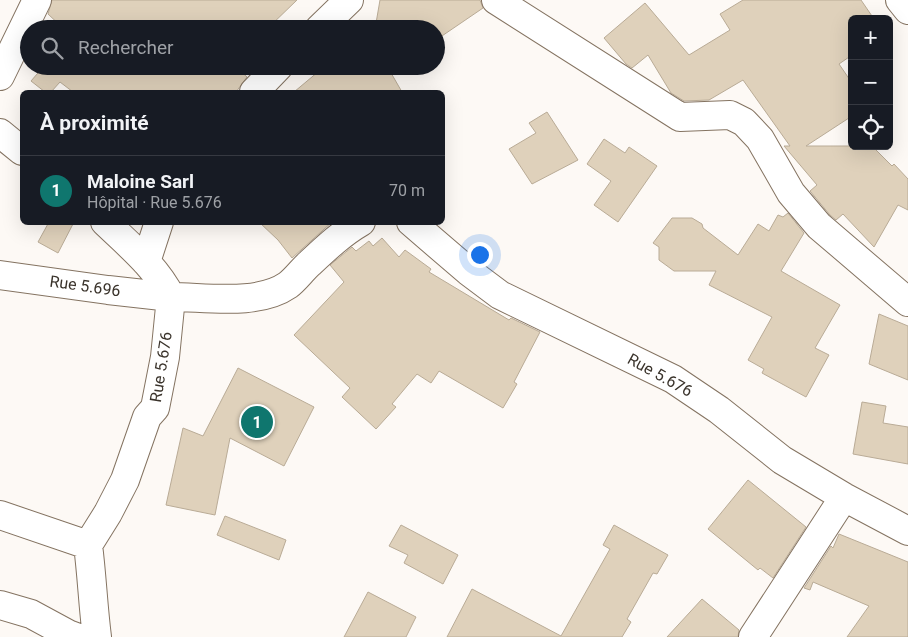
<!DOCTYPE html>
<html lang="fr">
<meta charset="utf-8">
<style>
body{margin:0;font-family:Roboto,sans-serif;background:#20242c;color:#f1f3f6}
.controls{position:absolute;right:15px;top:15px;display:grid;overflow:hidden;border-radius:8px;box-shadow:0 5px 20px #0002}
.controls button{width:45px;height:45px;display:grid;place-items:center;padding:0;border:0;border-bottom:1px solid #363941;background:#171b24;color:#f1f3f6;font:25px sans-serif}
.you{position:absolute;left:479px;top:254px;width:18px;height:18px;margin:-12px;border:4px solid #fff;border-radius:50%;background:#1a73e8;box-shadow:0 0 0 8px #1a73e833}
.badge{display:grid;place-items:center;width:32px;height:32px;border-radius:50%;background:#0f766e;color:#fff;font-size:16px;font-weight:700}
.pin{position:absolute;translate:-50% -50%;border:2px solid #fff;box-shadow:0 1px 5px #0006}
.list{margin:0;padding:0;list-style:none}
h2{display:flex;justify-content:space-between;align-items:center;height:65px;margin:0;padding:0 20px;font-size:21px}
h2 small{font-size:16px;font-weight:400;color:#9ea1a6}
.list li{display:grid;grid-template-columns:32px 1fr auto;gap:15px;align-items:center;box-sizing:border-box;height:70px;padding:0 20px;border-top:1px solid #363941}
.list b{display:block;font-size:19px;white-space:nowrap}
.list p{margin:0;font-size:16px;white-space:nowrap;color:#9ea1a6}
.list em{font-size:16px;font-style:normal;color:#9ea1a6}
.icon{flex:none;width:28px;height:28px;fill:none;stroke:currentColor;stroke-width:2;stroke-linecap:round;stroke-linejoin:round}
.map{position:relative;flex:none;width:908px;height:637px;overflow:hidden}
.search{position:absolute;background:#171b24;box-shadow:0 5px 20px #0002;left:20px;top:20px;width:425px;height:55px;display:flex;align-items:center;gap:12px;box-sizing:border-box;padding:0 18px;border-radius:28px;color:#9ea1a6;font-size:19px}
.panel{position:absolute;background:#171b24;box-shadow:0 5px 20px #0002;left:20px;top:90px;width:425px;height:135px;border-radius:8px}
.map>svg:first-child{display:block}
.building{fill:#dfd1bb;stroke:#b9ab96}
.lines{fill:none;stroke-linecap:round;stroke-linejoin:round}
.street-casing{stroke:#847361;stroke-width:30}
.street{stroke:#fff;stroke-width:28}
.labels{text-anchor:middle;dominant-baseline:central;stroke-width:5;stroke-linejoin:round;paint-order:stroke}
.street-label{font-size:16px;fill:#3a332b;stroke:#fff}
</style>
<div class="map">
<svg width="908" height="637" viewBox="0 0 908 637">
<rect width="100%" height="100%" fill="#fdf9f5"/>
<path class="building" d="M 52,0 L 297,0 L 267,29 L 64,29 L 48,14 Z
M 380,0 L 480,0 L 483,8 L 436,40 L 436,29 L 375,29 Z
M 743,0 L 861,0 L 874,19 L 852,19 L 852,55 L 839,64 L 852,83 L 852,116 L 806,146 L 872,146 L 892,166 L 894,164 L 908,179 L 908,210 L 898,205 L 874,247 L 843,214 L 836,220 L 830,215 L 810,191 L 817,185 L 784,146 L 790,146 L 743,80 L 709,100 L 684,101 L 671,93 L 648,55 L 632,68 L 626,64 L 604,38 L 645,3 L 689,55 L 730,30 L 720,14 Z
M 44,66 L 235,66 L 247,77 L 236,92 L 73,92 L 60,82 L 51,92 L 45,92 L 31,81 Z
M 325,66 L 387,66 L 402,92 L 294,92 Z
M 547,112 L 578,160 L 532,184 L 509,149 L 536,133 L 529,123 Z
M 604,139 L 625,153 L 629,147 L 657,166 L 618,222 L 594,205 L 611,181 L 587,164 Z
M 788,213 L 804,233 L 781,271 L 840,305 L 815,348 L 829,355 L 806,397 L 762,373 L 764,369 L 748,360 L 772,317 L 709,285 L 716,271 L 674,271 L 659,260 L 659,247 L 653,243 L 672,218 L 692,218 L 702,224 L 703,228 L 738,255 L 758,224 L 769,231 L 778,215 L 783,217 Z
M 49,222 L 74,222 L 58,253 L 38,242 Z
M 259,222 L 332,222 L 292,258 L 278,240 Z
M 382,238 L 399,257 L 405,250 L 431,269 L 429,272 L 509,320 L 511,318 L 540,332 L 514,382 L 517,384 L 503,408 L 439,371 L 431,383 L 417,374 L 392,404 L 396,407 L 376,429 L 342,397 L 350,388 L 294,335 L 344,282 L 330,265 L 352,247 L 356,251 L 369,241 L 373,246 Z
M 879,314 L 908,326 L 908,380 L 869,364 Z
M 238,368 L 314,407 L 284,466 L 230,438 L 215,515 L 166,505 L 183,428 L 203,436 Z
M 862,402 L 886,406 L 883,423 L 908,427 L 908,464 L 853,454 Z
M 748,480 L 806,527 L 773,578 L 760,568 L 758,570 L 708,529 Z
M 225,516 L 286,540 L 279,560 L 217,535 Z
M 401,525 L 458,555 L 443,584 L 404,563 L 408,555 L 389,546 Z
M 614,525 L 668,555 L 657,574 L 653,573 L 627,619 L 631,622 L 622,637 L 447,637 L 472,589 L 561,636 L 610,549 L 603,545 Z
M 839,534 L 908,562 L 908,637 L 847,637 L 869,606 L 813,582 L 810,590 L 804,588 L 831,546 L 833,548 Z
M 368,592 L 416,617 L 406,637 L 344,637 Z
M 702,599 L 739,630 L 738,637 L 667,637 Z"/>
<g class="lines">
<g class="street-casing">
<path id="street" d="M 496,0 L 680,117 L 730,115 L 744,122 L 760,139 L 791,193 L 819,226 L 908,302
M 900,0 L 908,10
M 319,29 L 349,0
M 0,76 L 37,0
M 254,92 L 279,66
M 0,133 L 22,151
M 105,222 C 129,245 156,267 171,297
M 411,222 L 468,271 L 500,295 L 673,379 L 719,410 L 782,460 L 844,497 L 908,531
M 146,262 L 159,222
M 0,275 L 108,290 L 171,297
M 0,515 L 88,545
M 0,605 L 31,614 L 68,634 L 76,637
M 97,637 C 93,606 92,576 88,545 L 108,513 L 125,480 L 147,417 L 155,408 L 165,357 L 171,297 C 206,297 258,306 288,285 C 296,279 302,270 310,263 C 326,248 342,233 361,222
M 753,637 L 844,497"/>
</g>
<use href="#street" class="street"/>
</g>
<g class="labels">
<g class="street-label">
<text transform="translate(85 286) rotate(8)">Rue 5.696</text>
<text transform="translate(161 367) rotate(-81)">Rue 5.676</text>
<text transform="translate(660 375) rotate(29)">Rue 5.676</text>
</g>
</g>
</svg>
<div class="controls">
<button>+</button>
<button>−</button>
<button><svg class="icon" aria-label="locate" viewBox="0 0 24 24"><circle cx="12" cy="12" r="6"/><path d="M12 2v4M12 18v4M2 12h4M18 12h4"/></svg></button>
</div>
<div class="you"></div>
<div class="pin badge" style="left:257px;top:422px">1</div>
<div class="search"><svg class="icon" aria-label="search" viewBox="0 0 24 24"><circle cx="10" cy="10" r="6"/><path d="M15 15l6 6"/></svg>Rechercher</div>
<section class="panel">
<h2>À proximité<small></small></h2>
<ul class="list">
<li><span class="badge">1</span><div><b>Maloine Sarl</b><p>Hôpital · Rue 5.676</p></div><em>70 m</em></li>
</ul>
</section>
</div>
